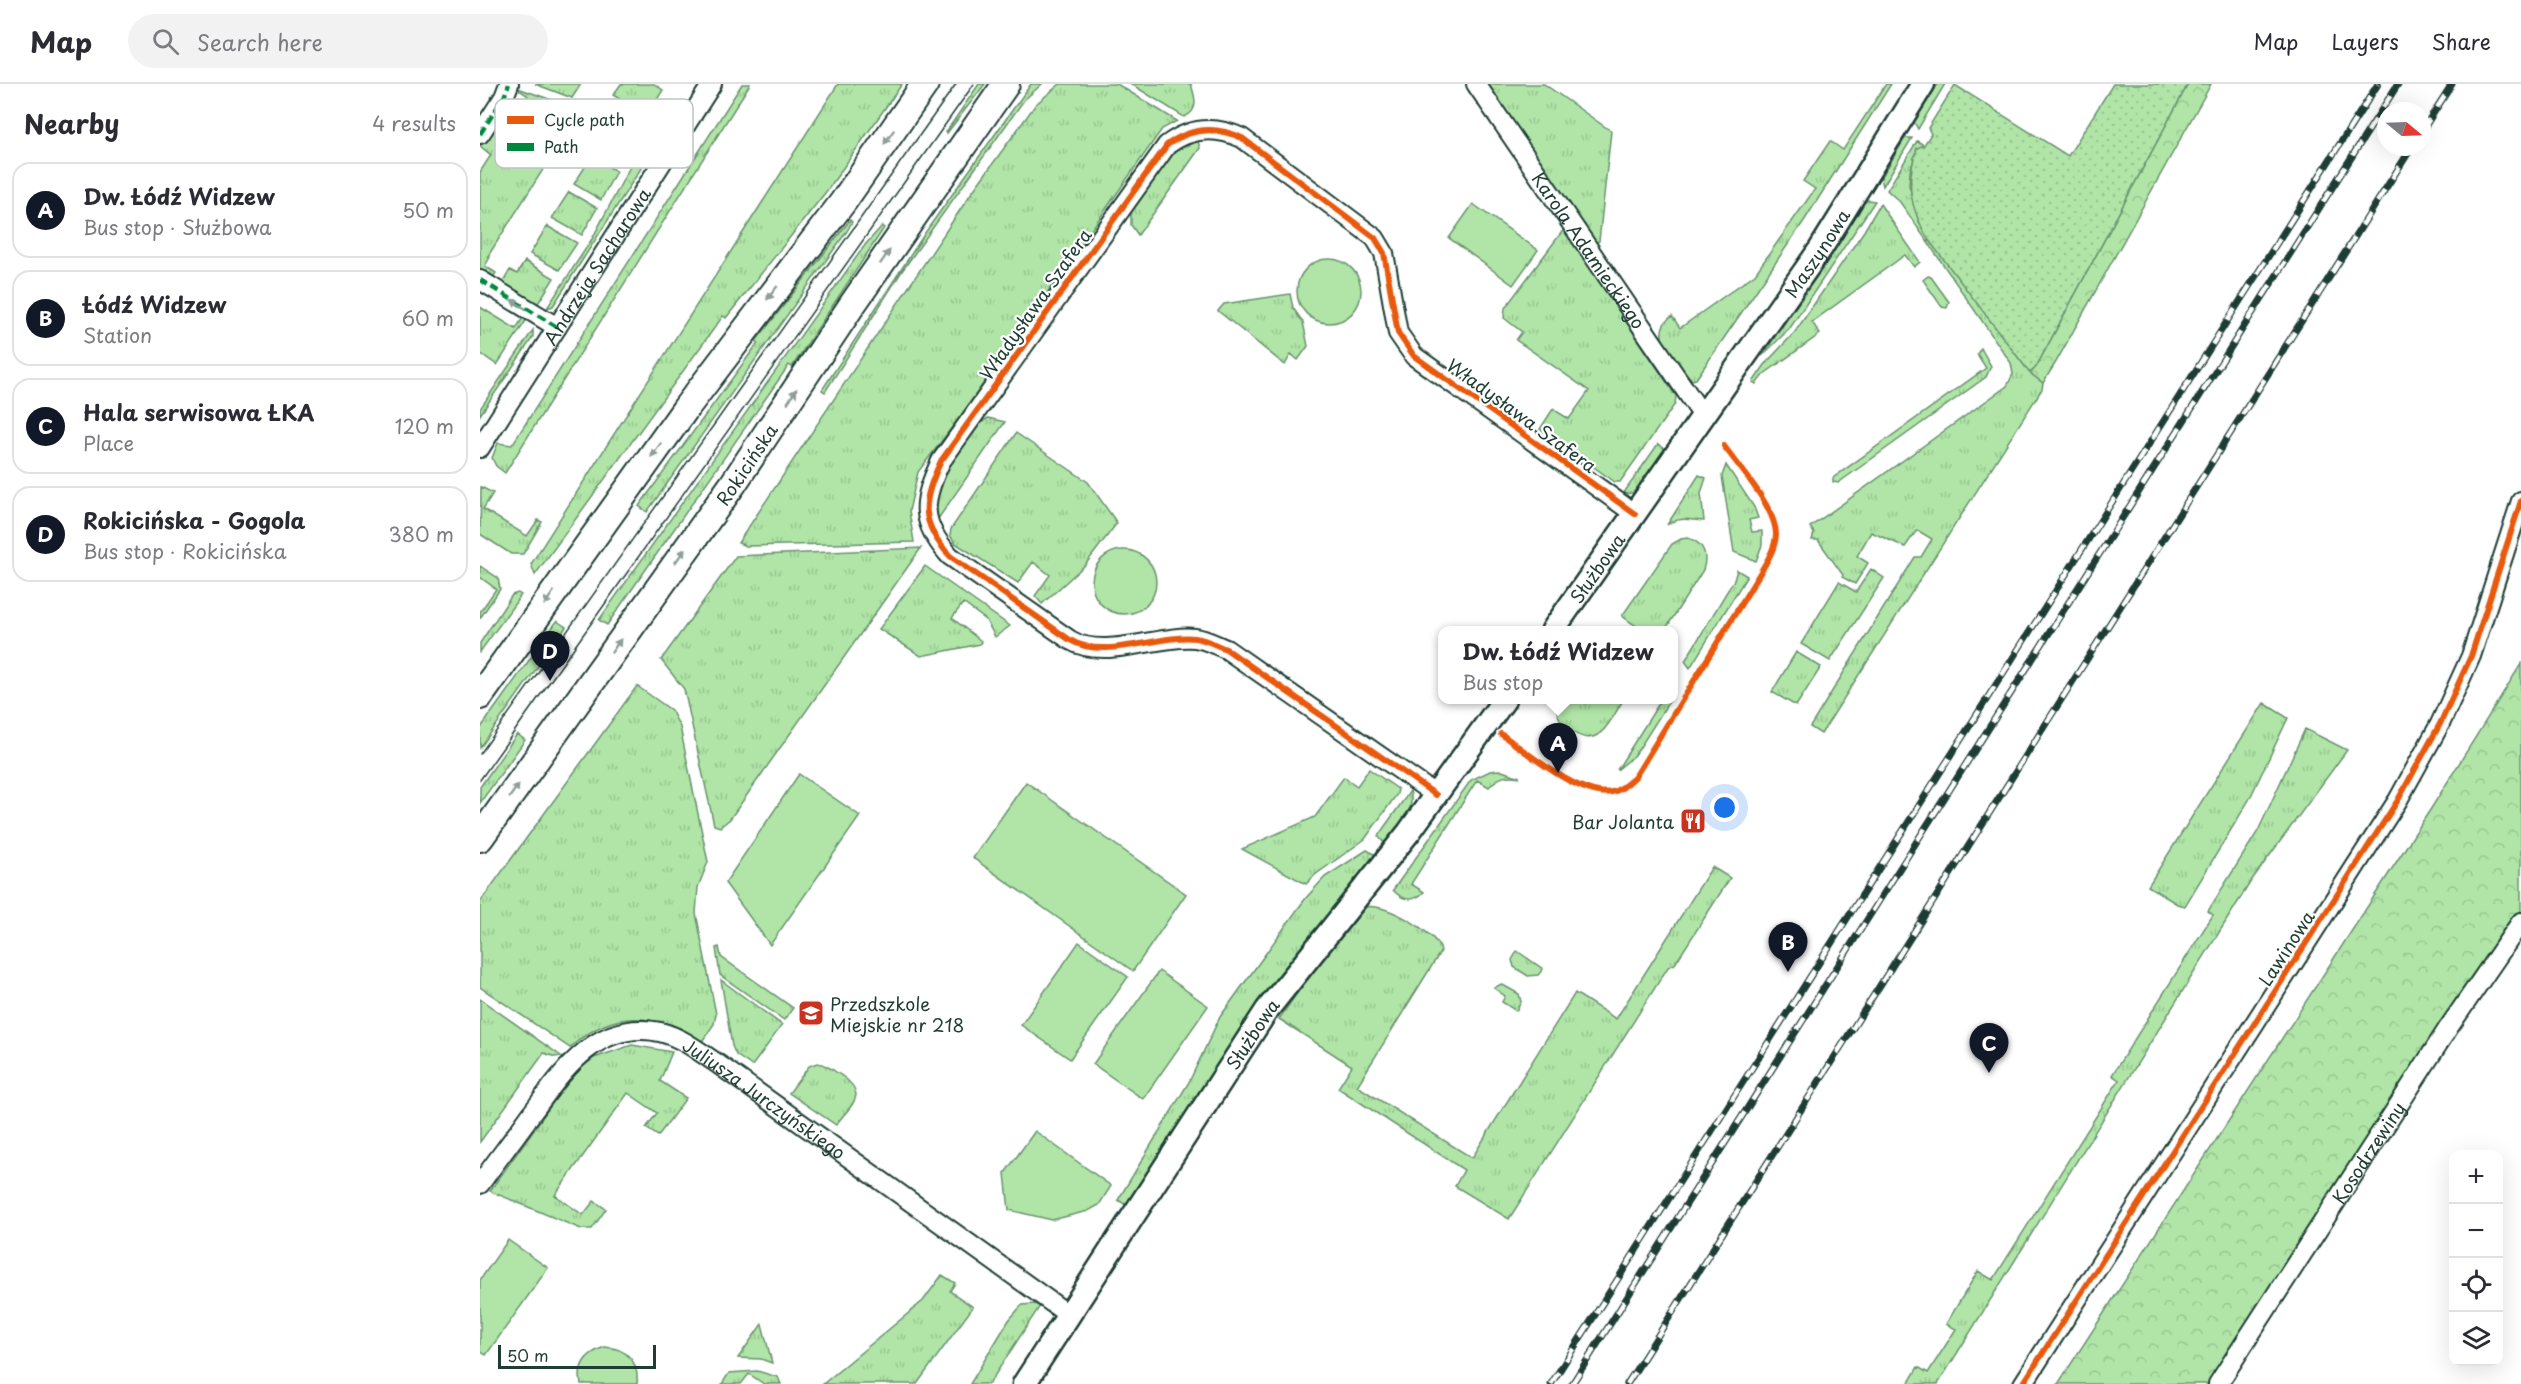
<!DOCTYPE html>
<meta charset="utf-8">
<style>
body{margin:0;font-family:"Playpen Sans",sans-serif;background:#f2f2f3;color:#2b2b33}
.controls{position:absolute;right:18px;bottom:18px;display:grid;overflow:hidden;border-radius:12px;box-shadow:0 6px 24px #0002}
.controls button{width:54px;height:54px;display:grid;place-items:center;padding:0;border:0;border-bottom:2px solid #e1e1e2;background:#fff;color:#2b2b33;font:30px sans-serif}
.compass{position:absolute;left:1897px;top:18px;width:54px;height:54px;border-radius:50%;background:#fff;box-shadow:0 6px 24px #0002;rotate:109deg}
.scale{position:absolute;left:18px;bottom:15px;width:158px;box-sizing:border-box;padding-left:6px;border:3px solid #1f3d34;border-top:0;font-size:16px;line-height:21px;white-space:nowrap;color:#1f3d34;-webkit-text-stroke:4px #fff;paint-order:stroke}
.you{position:absolute;left:1245px;top:724px;width:21px;height:21px;margin:-15px;border:4px solid #fff;border-radius:50%;background:#1a73e8;box-shadow:0 0 0 9px #1a73e833}
.badge{display:grid;place-items:center;width:39px;height:39px;border-radius:50%;background:#111827;color:#fff;font-size:20px;font-weight:700}
.pin{position:absolute;translate:-50% -50px;filter:drop-shadow(0 2px 3px #0008)}
.pin::after{content:'';position:absolute;top:32px;width:21px;height:18px;background:inherit;clip-path:polygon(0 0,100% 0,50% 100%)}
.popup{position:absolute;left:958px;top:542px;width:240px;height:78px;box-sizing:border-box;display:grid;place-content:center;border-radius:12px;background:#fff;filter:drop-shadow(0 2px 4px #0005);font-size:20px;white-space:nowrap;color:#7c7c81}
.popup b{font-size:22px;color:#2b2b33}
.popup::after{content:'';position:absolute;left:50%;top:100%;margin-left:-12px;border:12px solid transparent;border-top-color:#fff}
.list{margin:0;padding:0;list-style:none}
h2{display:flex;justify-content:space-between;align-items:center;height:78px;margin:0;padding:0 24px;font-size:26px}
h2 small{font-size:20px;font-weight:400;color:#7c7c81}
.list li{display:grid;grid-template-columns:39px 1fr auto;gap:18px;align-items:center;box-sizing:border-box;height:96px;margin:0 12px 12px;padding:0 12px;border:2px solid #e1e1e2;border-radius:18px}
.list b{display:block;font-size:22px;white-space:nowrap}
.list p{margin:0;font-size:20px;white-space:nowrap;color:#7c7c81}
.list em{font-size:20px;font-style:normal;color:#7c7c81}
.icon{flex:none;width:33px;height:33px;fill:none;stroke:currentColor;stroke-width:2;stroke-linecap:round;stroke-linejoin:round}
.map{position:relative;flex:none;width:2041px;height:1300px;overflow:hidden}
header{display:flex;align-items:center;gap:36px;box-sizing:border-box;height:84px;padding:0 30px;background:#fff;border-bottom:2px solid #e1e1e2}
header strong{font-size:28px}
nav{display:flex;gap:33px;margin-inline-start:auto;font-size:21px}
.search{width:420px;height:54px;background:#f2f2f3;display:flex;align-items:center;gap:15px;box-sizing:border-box;padding:0 21px;border-radius:33px;color:#7c7c81;font-size:22px}
main{display:flex}
aside{flex:1;background:#fff}
.map>svg:first-child{display:block}
.grass{fill:url(#grass-tufts);stroke:#68916e;stroke-width:1.5}
.forest{fill:url(#forest-crowns);stroke:#68916e;stroke-width:1.5}
.park{fill:#b0e5a7;stroke:#68916e;stroke-width:1.5}
.garden{fill:url(#garden-dots);stroke:#68916e;stroke-width:1.5}
.lines{fill:none;stroke-linecap:round;stroke-linejoin:round}
.minor-casing{stroke:#1f3d34;stroke-width:22}
.tertiary-casing{stroke:#1f3d34;stroke-width:27}
.secondary-casing{stroke:#1f3d34;stroke-width:30}
.minor{stroke:#fff;stroke-width:18}
.tertiary{stroke:#fff;stroke-width:22}
.secondary{stroke:#fff;stroke-width:26}
.tram{stroke:#1f3d34;stroke-width:1.5}
.rail-casing{stroke:#1f3d34;stroke-width:7}
.rail{stroke:#fff;stroke-width:4.5;stroke-dasharray:14;stroke-linecap:butt}
.quiet{stroke:#00873e;stroke-width:4.5;stroke-dasharray:9 4.5;stroke-linecap:butt}
.cycleway-casing{stroke:#fff;stroke-width:10}
.cycleway{stroke:#e8590c;stroke-width:6}
.oneway{fill:#8f9e9a}
.labels{text-anchor:middle;dominant-baseline:central;stroke-width:4.5;stroke-linejoin:round;paint-order:stroke}
.street-label{font-size:18px;fill:#1f3d34;stroke:#fff}
.poi-label{font-size:18px;fill:#1f3d34;stroke:#fff;text-anchor:end}
.key{fill:#fff;stroke:#bcc5c2;stroke-width:1.5}
.key-label{font-size:16px;fill:#1f3d34}
</style>
<header>
<strong>Map</strong>
<div class="search"><svg class="icon" aria-label="search" viewBox="0 0 24 24"><circle cx="10" cy="10" r="6"/><path d="M15 15l6 6"/></svg>Search here</div>
<nav><a>Map</a><a>Layers</a><a>Share</a></nav>
</header>
<main>
<aside>
<h2>Nearby<small>4 results</small></h2>
<ul class="list">
<li><span class="badge">A</span><div><b>Dw. Łódź Widzew</b><p>Bus stop · Służbowa</p></div><em>50 m</em></li>
<li><span class="badge">B</span><div><b>Łódź Widzew</b><p>Station</p></div><em>60 m</em></li>
<li><span class="badge">C</span><div><b>Hala serwisowa ŁKA</b><p>Place</p></div><em>120 m</em></li>
<li><span class="badge">D</span><div><b>Rokicińska - Gogola</b><p>Bus stop · Rokicińska</p></div><em>380 m</em></li>
</ul>
</aside>
<div class="map">
<svg width="2041" height="1300" viewBox="0 0 2041 1300">
<defs>
<pattern id="grass-tufts" width="24" height="20" patternUnits="userSpaceOnUse" patternTransform="scale(1.5)"><rect width="24" height="20" fill="#b0e5a7"/><path d="M3 7l-1-3M5 7V3M7 7l1-3M15 17l-1-3M17 17v-4M19 17l1-3" fill="none" stroke="#97c590"/></pattern>
<pattern id="forest-crowns" width="20" height="18" patternUnits="userSpaceOnUse" patternTransform="scale(1.5)"><rect width="20" height="18" fill="#b0e5a7"/><path d="M2 6a3 3 0 1 1 6 0M12 15a3 3 0 1 1 6 0" fill="none" stroke="#97c590"/></pattern>
<pattern id="garden-dots" width="8" height="8" patternUnits="userSpaceOnUse" patternTransform="scale(1.5)"><rect width="8" height="8" fill="#b0e5a7"/><path d="M2 2h.1M6 6h.1" fill="none" stroke="#97c590" stroke-width="1.8" stroke-linecap="round"/></pattern>
</defs>
<rect width="100%" height="100%" fill="#fff"/>
<filter id="ink" filterUnits="userSpaceOnUse"><feTurbulence type="fractalNoise" baseFrequency=".0167" numOctaves="2"/><feDisplacementMap in="SourceGraphic" scale="12" xChannelSelector="R" yChannelSelector="G"/><feConvolveMatrix kernelMatrix="1 2 1 2 8 2 1 2 1" color-interpolation-filters="sRGB"/></filter>
<g filter="url(#ink)">
<path class="grass" d="M 55,0 L 101,0 L 92,14 Z
M 141,0 L 174,0 L 183,6 L 167,32 L 133,11 Z
M 262,0 L 270,0 L 25,389 L 16,382 L 12,374 L 18,359 L 32,361 Z
M 358,0 L 422,0 L 349,104 L 246,234 L 243,232 L 55,491 L 51,480 Z
M 499,0 L 505,0 L 467,49 L 466,48 Z
M 551,0 L 562,0 L 544,16 L 422,187 L 345,308 L 342,306 L 449,143 Z
M 580,0 L 637,0 L 697,37 L 682,45 L 482,330 L 438,388 L 429,427 L 434,458 L 266,462 L 258,459 L 490,111 L 556,20 Z
M 651,0 L 711,0 C 715,13 720,27 704,33 Z
M 1006,0 L 1064,0 L 1131,47 L 1119,157 L 1115,159 Z
M 1406,0 L 1411,0 L 1324,137 L 1216,295 L 1212,296 C 1198,279 1165,251 1192,232 L 1200,244 L 1275,190 L 1335,105 L 1323,97 L 1350,57 L 1363,66 Z
M 1458,0 L 1465,0 L 1438,45 L 1434,38 Z
M 35,3 L 86,21 L 99,29 L 8,172 L 10,173 L 5,182 L 16,189 L 13,193 L 0,185 L 0,88 L 11,71 L 0,62 L 20,31 L 32,38 L 48,12 Z
M 128,20 L 160,40 L 154,52 L 120,32 Z
M 127,47 L 149,61 L 142,78 L 118,63 Z
M 165,54 L 174,64 L 73,222 L 67,224 L 112,155 Z
M 1425,54 L 1432,54 L 1403,102 L 1401,94 Z
M 718,57 L 720,64 L 658,151 L 651,141 L 651,122 L 690,69 L 700,61 Z
M 1437,57 L 1444,61 L 1437,65 L 1430,88 L 1429,101 L 1439,138 L 1550,289 L 1563,299 L 1562,305 L 1341,650 L 1330,643 L 1435,473 L 1441,473 L 1452,455 L 1437,446 L 1425,463 L 1391,448 L 1377,472 L 1388,479 L 1375,500 L 1362,493 L 1363,491 L 1338,456 L 1332,456 L 1334,449 L 1330,443 L 1527,302 L 1533,290 L 1531,279 L 1420,118 L 1407,106 Z
M 112,72 L 136,87 L 121,116 L 94,100 Z
M 89,108 L 117,124 L 102,151 L 72,134 Z
M 1388,116 L 1395,117 L 1310,244 L 1282,272 L 1354,167 L 1383,120 Z
M 1400,120 L 1440,178 L 1434,183 L 1425,171 L 1332,238 L 1340,250 L 1284,290 L 1276,300 L 1273,298 L 1287,278 L 1315,248 L 1384,147 Z
M 370,136 L 372,138 L 367,147 L 167,428 L 159,422 L 278,259 L 276,257 Z
M 67,142 L 97,159 L 79,186 L 50,170 Z
M 402,142 L 404,144 L 312,283 L 309,281 L 127,541 L 119,536 L 385,161 Z
M 1084,145 L 1196,312 L 1195,320 L 1140,398 L 1135,398 L 1060,345 L 1073,325 L 1089,335 L 1109,307 L 1036,256 L 1042,248 L 1024,234 L 1025,224 Z
M 45,177 L 74,194 L 57,221 L 22,200 L 30,186 L 37,190 Z
M 1448,192 L 1451,193 L 1469,218 L 1467,224 L 1462,223 L 1443,196 Z
M 810,210 L 813,224 L 823,238 L 828,262 L 818,276 L 811,270 L 805,281 L 738,227 L 744,220 Z
M 0,223 L 36,245 L 44,232 L 47,235 L 17,281 L 0,269 Z
M 53,246 L 53,253 L 0,331 L 0,325 Z
M 1501,264 L 1511,282 L 1506,293 L 1358,399 L 1353,398 L 1353,394 L 1506,284 L 1497,270 Z
M 508,334 L 525,338 L 458,435 C 445,406 484,349 508,334 Z
M 536,349 L 608,398 L 637,439 L 605,481 L 562,520 L 555,512 L 570,491 L 553,478 L 538,499 L 475,459 L 470,451 L 471,445 Z
M 1178,360 L 1185,365 L 1156,406 L 1152,409 L 1143,410 Z
M 1246,381 L 1274,423 L 1278,434 L 1269,436 L 1272,448 L 1282,447 L 1282,461 L 1276,477 L 1254,468 L 1242,392 Z
M 1219,391 L 1226,394 L 1221,409 L 1224,437 C 1210,436 1199,432 1187,441 Z
M 1,403 L 13,409 L 3,425 L 47,452 L 58,436 L 62,438 L 43,470 L 31,470 L 0,450 Z
M 1208,454 C 1224,459 1228,471 1223,486 L 1185,546 L 1162,546 L 1142,532 L 1192,460 L 1201,455 Z
M 441,464 L 250,735 L 240,743 L 234,741 L 204,605 L 181,576 L 256,472 Z
M 0,482 L 18,494 L 20,505 L 0,534 L 0,528 L 16,505 L 0,493 Z
M 445,482 L 530,542 L 515,553 L 506,536 L 483,519 L 472,534 L 501,557 L 500,560 L 441,572 L 399,545 Z
M 1391,485 L 1404,494 L 1350,577 L 1321,560 L 1359,498 L 1376,508 Z
M 1257,486 L 1267,492 L 1210,584 L 1205,577 L 1254,496 Z
M 38,509 L 41,511 L 0,568 L 0,559 L 32,511 Z
M 77,537 L 86,543 L 0,664 L 0,645 Z
M 1316,568 L 1341,583 L 1316,622 L 1292,608 Z
M 157,602 L 191,626 L 200,643 L 228,778 L 218,803 L 216,829 L 236,930 L 234,940 L 223,956 L 217,957 C 173,927 130,926 90,964 L 0,903 L 0,818 Z
M 1082,616 L 1143,616 C 1132,634 1119,667 1093,648 C 1084,642 1079,638 1077,626 Z
M 1181,616 L 1190,616 L 1155,671 L 1137,686 Z
M 1784,619 L 1808,634 L 1769,716 L 1705,822 L 1697,820 L 1668,802 Z
M 1825,645 L 1867,666 L 1771,797 L 1458,1300 L 1428,1300 L 1438,1283 L 1448,1289 L 1476,1245 L 1466,1240 L 1498,1187 L 1513,1196 L 1639,996 L 1632,991 L 1733,831 L 1728,827 L 1778,747 Z
M 37,650 L 45,656 L 0,719 L 0,703 Z
M 889,685 L 918,705 L 917,710 L 885,755 L 835,791 L 826,800 L 762,765 L 835,733 L 864,693 L 877,702 Z
M 1019,686 L 1040,693 C 1027,690 1018,693 1009,703 L 997,696 L 931,800 L 944,808 C 933,819 922,816 913,806 L 991,696 L 1010,687 Z
M 930,707 C 936,728 917,745 905,760 L 898,752 Z
M 887,766 L 897,772 L 780,914 L 646,1121 L 638,1116 L 709,998 L 740,933 L 825,815 L 845,793 Z
M 1232,783 L 1250,794 L 1195,880 L 1188,883 L 1029,1135 L 975,1102 L 984,1086 L 858,1004 L 872,982 L 799,935 L 832,888 L 886,823 C 904,818 958,849 961,867 L 877,1002 L 992,1074 L 1095,909 L 1136,935 Z
M 239,863 L 241,873 L 313,924 L 304,936 L 240,891 L 236,864 Z
M 1037,867 L 1063,885 L 1058,891 L 1048,892 L 1034,883 L 1032,876 Z
M 241,896 L 302,941 L 272,982 L 256,971 L 252,962 Z
M 1021,900 L 1039,910 L 1041,918 L 1036,927 L 1022,918 L 1025,912 L 1014,904 Z
M 0,915 L 81,972 L 75,973 L 64,969 L 0,1058 Z
M 152,961 L 192,968 L 180,997 L 206,1014 L 178,1052 L 166,1044 L 177,1029 L 148,1009 L 75,1111 L 103,1131 L 114,1117 L 126,1125 L 112,1145 L 101,1145 L 10,1107 L 94,989 L 114,974 Z
M 337,979 C 347,980 354,987 362,992 C 389,1011 371,1020 356,1041 L 309,1009 L 329,982 Z
M 462,1191 L 475,1199 L 470,1207 L 493,1223 L 437,1300 L 343,1300 L 443,1217 Z
M 554,1220 L 560,1222 L 509,1300 L 490,1300 L 529,1236 L 542,1221 Z
M 282,1240 L 292,1279 L 281,1275 L 258,1274 Z
M 277,1287 L 298,1293 L 301,1300 L 284,1300 L 269,1290 L 261,1300 L 242,1300 L 249,1289 Z"/>
<path class="forest" d="M 1708,0 L 1731,0 L 1576,278 L 1563,299 L 1550,289 L 1556,283 Z
M 2041,580 L 2041,838 L 1738,1300 L 1578,1300 L 1952,723 Z"/>
<path class="park" d="M 993,120 L 1058,166 L 1033,201 L 969,154 Z
M817 207a32 32 0 1 1 64 0a32 32 0 1 1-64 0Z
M612 498a32 32 0 1 1 64 0a32 32 0 1 1-64 0Z
M 319,690 L 380,732 L 290,861 L 245,799 Z
M 546,698 L 706,810 L 653,887 L 493,774 Z
M 599,858 L 648,893 L 590,975 L 541,941 Z
M 679,887 L 728,922 L 663,1015 L 613,980 Z
M 555,1047 L 631,1102 L 619,1121 L 608,1127 L 572,1136 L 529,1126 L 525,1089 Z
M 28,1156 L 68,1184 L 6,1271 L 0,1267 L 0,1196 Z
M 125,1263 C 147,1264 159,1278 157,1300 L 101,1300 C 97,1281 107,1269 125,1263 Z"/>
<path class="garden" d="M 1633,0 L 1708,0 L 1556,283 L 1550,289 L 1448,155 C 1430,123 1425,100 1437,64 L 1444,61 L 1451,50 L 1448,44 L 1475,1 L 1588,72 Z"/>
<g class="lines">
<g class="minor-casing">
<g id="minor">
<path id="s1" d="M 996,0 L 1223,332"/>
<path d="M 0,50 L 24,13 L 29,0"/>
<path d="M 0,196 L 77,243"/>
<path id="s2" d="M 0,364 L 232,0"/>
<path d="M 956,711 L 746,565 C 736,561 725,555 715,554 C 679,550 624,577 590,556 L 470,472 C 439,438 442,417 461,377 L 687,61 C 711,43 736,42 762,54 L 895,154 L 904,169 L 918,249 L 934,272 L 1155,430"/>
<path id="s3" d="M 0,1100 C 17,1076 35,1053 52,1029 C 82,989 115,938 174,947 C 198,950 218,967 238,980 L 589,1231"/>
<path d="M 1543,1300 L 1918,716 L 1960,640 L 1991,572 L 2041,417"/>
<path id="s4" d="M 1738,1300 L 1969,943 L 2041,838"/>
</g>
</g>
<g class="tertiary-casing">
<g id="tertiary">
<path id="s5" d="M 1073,546 L 1341,164 L 1443,0"/>
<path id="s6" d="M 544,1300 L 787,926 L 929,748 L 1024,616"/>
</g>
</g>
<g class="secondary-casing">
<g id="secondary">
<path d="M 0,612 L 206,324 L 363,118 L 445,0"/>
<path id="s7" d="M 0,754 L 253,400 L 372,221 L 526,0"/>
</g>
</g>
<use href="#minor" class="minor"/>
<use href="#tertiary" class="tertiary"/>
<use href="#secondary" class="secondary"/>
<path class="tram" d="M 0,670 L 476,0
M 0,696 L 494,0"/>
<g class="rail-casing">
<path id="rail" d="M 1942,47 L 1972,0
M 1071,1300 L 1898,0
M 1092,1300 L 1918,0
M 1147,1300 L 1932,63"/>
</g>
<use href="#rail" class="rail"/>
<path class="quiet" d="M 0,50 L 24,13 L 29,0
M 0,196 L 77,243"/>
<g class="cycleway-casing">
<path id="cycleway" d="M 1021,650 C 1045,667 1102,715 1132,708 C 1142,706 1148,699 1155,693 L 1280,489 C 1287,477 1295,465 1296,451 C 1296,424 1260,384 1244,362
M 956,711 L 746,565 C 736,561 725,555 715,554 C 679,550 624,577 590,556 L 470,472 C 439,438 442,417 461,377 L 687,61 C 711,43 736,42 762,54 L 895,154 L 904,169 L 918,249 L 934,272 L 1155,430
M 1543,1300 L 1918,716 L 1960,640 L 1991,572 L 2041,417"/>
</g>
<use href="#cycleway" class="cycleway"/>
</g>
<defs><path id="oneway-solid" d="M-6-.8H1V-3.2L6.5 0L1 3.2V.8H-6Z" transform="scale(1.5)"/></defs>
<g class="oneway">
<use href="#oneway-solid" transform="translate(409 53) rotate(125)"/>
<use href="#oneway-solid" transform="translate(405 173) rotate(-55)"/>
<use href="#oneway-solid" transform="translate(292 209) rotate(128)"/>
<use href="#oneway-solid" transform="translate(38 220) rotate(-148)"/>
<use href="#oneway-solid" transform="translate(312 312) rotate(-57)"/>
<use href="#oneway-solid" transform="translate(176 366) rotate(126)"/>
<use href="#oneway-solid" transform="translate(200 472) rotate(-54)"/>
<use href="#oneway-solid" transform="translate(69 514) rotate(125)"/>
<use href="#oneway-solid" transform="translate(136 562) rotate(-55)"/>
<use href="#oneway-solid" transform="translate(34 707) rotate(-55)"/>
</g>
</g>
<defs>
<g id="restaurant-square" transform="scale(1.35)"><rect x="-9" y="-9" width="18" height="18" rx="4" fill="#c8321e" stroke="#fff"/><path d="M-5-6h1v4h1v-4h1v4h1v-4h1v5L-1.5 .5V6h-2V.5L-5-1ZM5-6V6H3V1.5H1.5Q1.5-4 5-6Z" fill="#fff"/></g>
<g id="school-square" transform="scale(1.35)"><rect x="-9" y="-9" width="18" height="18" rx="4" fill="#c8321e" stroke="#fff"/><path d="M0-5L7-2L0 1L-7-2ZM-4 1L0 2.5L4 1V4Q0 6-4 4Z" fill="#fff"/></g>
</defs>
<g fill-rule="evenodd">
<use href="#restaurant-square" x="1213" y="737"/>
<use href="#school-square" x="331" y="929"/>
</g>
<g class="labels">
<g class="street-label">
<text stroke="none"><textPath href="#s1" startOffset="201">Karola Adamieckiego</textPath></text>
<text stroke="none"><textPath href="#s5" startOffset="460">Maszynowa</textPath></text>
<text stroke="none"><textPath href="#s2" startOffset="216">Andrzeja Sacharowa</textPath></text>
<text transform="translate(555 220) rotate(-55)">Władysława Szafera</text>
<text transform="translate(1042 331) rotate(36)">Władysława Szafera</text>
<text stroke="none"><textPath href="#s7" startOffset="459">Rokicińska</textPath></text>
<text stroke="none"><textPath href="#s5" startOffset="76">Służbowa</textPath></text>
<text transform="translate(1806 864) rotate(-57)">Lawinowa</text>
<text stroke="none"><textPath href="#s6" startOffset="418">Służbowa</textPath></text>
<text stroke="none"><textPath href="#s3" startOffset="374">Juliusza Jurczyńskiego</textPath></text>
<text stroke="none"><textPath href="#s4" startOffset="276">Kosodrzewiny</textPath></text>
</g>
<g class="poi-label">
<text x="1194" y="737">Bar Jolanta</text>
<text x="350" y="919" text-anchor="start">Przedszkole<tspan x="350" dy="21">Miejskie nr 218</tspan></text>
</g>
</g>
<rect x="15" y="15" width="198" height="69" rx="9" class="key"/>
<rect x="27" y="32" width="27" height="8" fill="#e8590c"/>
<rect x="27" y="59" width="27" height="8" fill="#00873e"/>
<g class="key-label">
<text x="64" y="42">Cycle path</text>
<text x="64" y="69">Path</text>
</g>
</svg>
<div class="controls">
<button>+</button>
<button>−</button>
<button><svg class="icon" aria-label="locate" viewBox="0 0 24 24"><circle cx="12" cy="12" r="6"/><path d="M12 2v4M12 18v4M2 12h4M18 12h4"/></svg></button>
<button><svg class="icon" aria-label="layers" viewBox="0 0 24 24"><path d="M12 4l9 5-9 5-9-5zM3 14l9 5 9-5"/></svg></button>
</div>
<svg class="compass" viewBox="-18 -18 36 36"><path d="M0-13l5 13h-10z" fill="#e53935"/><path d="M0 13l5-13h-10z" fill="#7c7c81"/></svg>
<div class="scale">50 m</div>
<div class="you"></div>
<div class="pin badge" style="left:1078px;top:689px">A</div>
<div class="popup"><b>Dw. Łódź Widzew</b>Bus stop</div>
<div class="pin badge" style="left:1308px;top:888px">B</div>
<div class="pin badge" style="left:1509px;top:989px">C</div>
<div class="pin badge" style="left:70px;top:597px">D</div>
</div>
</main>
